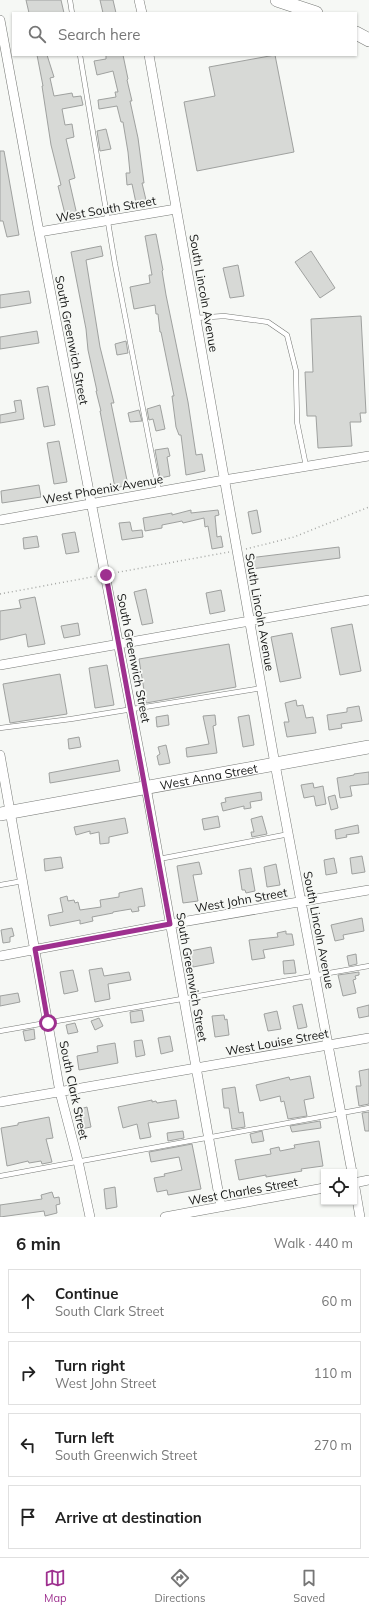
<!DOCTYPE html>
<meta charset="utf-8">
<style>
body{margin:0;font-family:Mulish,sans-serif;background:#f6f6f6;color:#222}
.controls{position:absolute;right:12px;bottom:12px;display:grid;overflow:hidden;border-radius:0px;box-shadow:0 1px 3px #0004}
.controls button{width:36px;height:36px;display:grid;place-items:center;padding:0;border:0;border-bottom:1px solid #e0e0e0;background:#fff;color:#222;font:20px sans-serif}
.stop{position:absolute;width:12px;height:12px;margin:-9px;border:3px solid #9e308f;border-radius:50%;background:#fff}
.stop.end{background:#9e308f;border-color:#fff;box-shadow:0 1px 4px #0008}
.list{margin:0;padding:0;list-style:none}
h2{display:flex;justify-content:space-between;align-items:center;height:52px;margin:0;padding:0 16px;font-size:17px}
h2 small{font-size:13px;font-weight:400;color:#767676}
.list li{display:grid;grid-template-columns:26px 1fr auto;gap:12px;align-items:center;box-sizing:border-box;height:64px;margin:0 8px 8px;padding:0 8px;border:1px solid #e0e0e0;border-radius:0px}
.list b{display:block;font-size:15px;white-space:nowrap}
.list p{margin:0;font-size:13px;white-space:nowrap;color:#767676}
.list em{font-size:13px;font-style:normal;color:#767676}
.icon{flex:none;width:22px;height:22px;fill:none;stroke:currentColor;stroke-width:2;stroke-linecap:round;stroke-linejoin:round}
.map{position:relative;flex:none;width:369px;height:1217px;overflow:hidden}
.search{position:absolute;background:#fff;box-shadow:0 1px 3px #0004;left:12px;right:12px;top:12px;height:44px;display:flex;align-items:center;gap:10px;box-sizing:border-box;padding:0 14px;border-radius:0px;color:#767676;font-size:15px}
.sheet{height:340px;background:#fff}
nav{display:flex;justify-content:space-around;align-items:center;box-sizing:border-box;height:56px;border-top:1px solid #e0e0e0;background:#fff;font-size:11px;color:#767676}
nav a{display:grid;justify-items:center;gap:2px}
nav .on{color:#9e308f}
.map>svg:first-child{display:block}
.building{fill:#d7d9d6;stroke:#9fa19f}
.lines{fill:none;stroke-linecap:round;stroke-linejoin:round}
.lane-casing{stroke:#787a77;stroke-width:5.5}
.street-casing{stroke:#787a77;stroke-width:10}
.secondary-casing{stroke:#787a77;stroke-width:14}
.path{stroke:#a6a8a5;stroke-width:1.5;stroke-dasharray:1 3;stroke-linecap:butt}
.lane{stroke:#fff;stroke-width:4.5}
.street{stroke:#fff;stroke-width:9}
.secondary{stroke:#fff;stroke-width:13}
.route{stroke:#9e308f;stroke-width:5}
.labels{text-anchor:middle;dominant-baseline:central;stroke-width:3.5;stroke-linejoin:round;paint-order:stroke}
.street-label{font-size:12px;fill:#141514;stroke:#f6f8f5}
</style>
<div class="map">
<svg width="369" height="1217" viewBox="0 0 369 1217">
<rect width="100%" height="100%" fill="#f6f8f5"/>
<path class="building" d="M 26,0 L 61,0 L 64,13 L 29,13 Z
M 100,0 L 113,0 L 116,13 L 103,13 Z
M 37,55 L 47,55 L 54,77 L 50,78 L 54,96 L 72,93 L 73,97 L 81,96 L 83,105 L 62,109 L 65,125 L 72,124 L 74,137 L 66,139 L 75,178 L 69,180 L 77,215 L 66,218 L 58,186 L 61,185 L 51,145 L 42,86 L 43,86 Z
M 106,55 L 123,55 L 128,79 L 127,80 L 132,101 L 130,101 L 138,138 L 144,183 L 142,183 L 146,200 L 136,203 L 132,184 L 127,185 L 126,173 L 130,173 L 128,152 L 123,122 L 121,122 L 117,106 L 99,109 L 98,100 L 116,97 L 115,92 L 118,92 L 113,71 L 97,75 L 94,61 L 106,59 Z
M 275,55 L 294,152 L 197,171 L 184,102 L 215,96 L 209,67 Z
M 106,129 L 111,149 L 100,151 L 97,131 Z
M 0,151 L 4,151 L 19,235 L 7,237 L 3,221 L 0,221 Z
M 156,234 L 163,270 L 162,271 L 166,295 L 188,402 L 196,455 L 202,454 L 205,471 L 186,475 L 181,435 L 179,435 L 176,427 L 172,396 L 174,396 L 161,332 L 160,332 L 158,314 L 156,314 L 155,305 L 134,309 L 130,287 L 150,283 L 149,275 L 152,275 L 145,236 Z
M 101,246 L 103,256 L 86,260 L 100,347 L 114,403 L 111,403 L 128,485 L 115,488 L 100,411 L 101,411 L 96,391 L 97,391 L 88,350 L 86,329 L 71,252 Z
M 311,251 L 335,288 L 320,298 L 295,262 Z
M 238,265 L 244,296 L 230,298 L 223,268 Z
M 29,291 L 31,303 L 0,308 L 0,295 Z
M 361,316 L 366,413 L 360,413 L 361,422 L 350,422 L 352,446 L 318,448 L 316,416 L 307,416 L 305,372 L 313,372 L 311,319 Z
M 37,331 L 39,343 L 0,349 L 0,337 Z
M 126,341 L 128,353 L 117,355 L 115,344 Z
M 48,386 L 55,425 L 44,427 L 37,388 Z
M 21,400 L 24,419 L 0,423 L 0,415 L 16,412 L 14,401 Z
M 160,405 L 165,429 L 156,431 L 153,419 L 149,420 L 147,409 Z
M 139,410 L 142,421 L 130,422 L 128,413 Z
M 59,441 L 67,482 L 54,484 L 47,443 Z
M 168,448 L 170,456 L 167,457 L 170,476 L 160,478 L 155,450 Z
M 39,485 L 41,497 L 2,503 L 1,491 Z
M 191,510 L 191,513 L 218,510 L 219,515 L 215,516 L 217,537 L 221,536 L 223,547 L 212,549 L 208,526 L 205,527 L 204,518 L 183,523 L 182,521 L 162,525 L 162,528 L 145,531 L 143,518 L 172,513 L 172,515 Z
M 257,510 L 261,532 L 252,534 L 248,512 Z
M 130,522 L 132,531 L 142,530 L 143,537 L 122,540 L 119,523 Z
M 75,532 L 79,552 L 66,554 L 62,534 Z
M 37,536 L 39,547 L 24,549 L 23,538 Z
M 339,547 L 340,558 L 251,569 L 249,558 Z
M 146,589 L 153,623 L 142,625 L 134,592 Z
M 221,590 L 225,611 L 210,614 L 206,593 Z
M 35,597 L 45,644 L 28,647 L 26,634 L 0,640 L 0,611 L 21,608 L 19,600 Z
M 78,623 L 80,635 L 64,638 L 61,626 Z
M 352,624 L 361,671 L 340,675 L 331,628 Z
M 292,633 L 301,678 L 280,682 L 271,637 Z
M 229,644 L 236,687 L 146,703 L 139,659 Z
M 107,665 L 114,705 L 95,708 L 89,668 Z
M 60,674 L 67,714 L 10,723 L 3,684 Z
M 296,700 L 297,706 L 303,705 L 306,718 L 313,717 L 316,733 L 287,737 L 284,722 L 289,722 L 285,703 Z
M 359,706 L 362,721 L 341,724 L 342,728 L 329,730 L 327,715 L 347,712 L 347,708 Z
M 168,715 L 169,725 L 157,727 L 156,717 Z
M 215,715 L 216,725 L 213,726 L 217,753 L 187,757 L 186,748 L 209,744 L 203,716 Z
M 249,715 L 254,745 L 243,747 L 238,717 Z
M 79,737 L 81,747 L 69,749 L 68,739 Z
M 166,745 L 170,763 L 159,765 L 157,756 L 160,754 L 158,747 Z
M 118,760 L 120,771 L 50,783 L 49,773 Z
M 369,772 L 369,784 L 350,786 L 352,796 L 340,798 L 337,778 L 354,775 L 354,774 Z
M 313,783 L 314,788 L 323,786 L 326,804 L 316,806 L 314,796 L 304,798 L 301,785 Z
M 261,792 L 262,800 L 250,802 L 251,808 L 244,809 L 244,806 L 223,811 L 221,803 L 226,802 L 225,798 Z
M 335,795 L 338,808 L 331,810 L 328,797 Z
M 218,816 L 220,827 L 204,830 L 202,819 Z
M 262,816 L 267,834 L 252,837 L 251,832 L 254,832 L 251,819 Z
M 125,818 L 128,833 L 109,837 L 109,843 L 100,844 L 99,832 L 90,834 L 90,831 L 76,835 L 74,827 Z
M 358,825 L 359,833 L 346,835 L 347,837 L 336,839 L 335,830 Z
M 362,856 L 365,872 L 352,874 L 350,858 Z
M 61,857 L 63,868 L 45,871 L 44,859 Z
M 334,858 L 337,873 L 326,875 L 324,860 Z
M 199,862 L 202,874 L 193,875 L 198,901 L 183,903 L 177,866 Z
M 276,864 L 280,885 L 267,887 L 264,867 Z
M 251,868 L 255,891 L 246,893 L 245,890 L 242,890 L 239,870 Z
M 142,888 L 145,906 L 138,907 L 139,911 L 132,912 L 131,909 L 113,912 L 113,913 L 92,917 L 93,921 L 80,924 L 80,920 L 50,926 L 48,915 L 63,912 L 60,898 L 67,896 L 68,901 L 74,900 L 75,903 L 78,902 L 80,910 L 101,907 L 100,900 L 119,897 L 119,893 Z
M 362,918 L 364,931 L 343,935 L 344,939 L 335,941 L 331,925 Z
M 12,928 L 14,936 L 10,937 L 10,942 L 3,943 L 1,930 Z
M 286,931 L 286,934 L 292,934 L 294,945 L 263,950 L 265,958 L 252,960 L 249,940 L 278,937 L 277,933 Z
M 211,947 L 214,963 L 193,967 L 190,951 Z
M 356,954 L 357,964 L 349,966 L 347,956 Z
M 294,960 L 296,973 L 284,974 L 283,961 Z
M 102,968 L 104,976 L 129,972 L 131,980 L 108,984 L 110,999 L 95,1002 L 89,970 Z
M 73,970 L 78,991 L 64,994 L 60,972 Z
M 359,972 L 359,975 L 355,976 L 356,979 L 353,980 L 356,993 L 343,996 L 338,975 Z
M 18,993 L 20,1002 L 0,1006 L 0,996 Z
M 302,1004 L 307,1027 L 298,1029 L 293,1006 Z
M 369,1005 L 369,1016 L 359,1018 L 357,1008 Z
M 142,1010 L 144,1021 L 131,1023 L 130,1012 Z
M 277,1011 L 281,1029 L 268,1031 L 264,1014 Z
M 224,1015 L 225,1020 L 227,1019 L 229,1035 L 215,1037 L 212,1016 Z
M 99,1018 L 103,1026 L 95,1030 L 91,1021 Z
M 75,1023 L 78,1032 L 68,1034 L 66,1025 Z
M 34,1029 L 35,1039 L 25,1041 L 23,1031 Z
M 170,1036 L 173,1051 L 161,1054 L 158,1038 Z
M 142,1040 L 145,1055 L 136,1057 L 134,1041 Z
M 115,1043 L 118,1063 L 79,1070 L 77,1056 L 98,1052 L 97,1046 Z
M 369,1069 L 369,1104 L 359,1106 L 356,1086 L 361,1086 L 359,1071 Z
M 310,1076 L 314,1098 L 304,1100 L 307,1116 L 288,1119 L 284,1101 L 281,1102 L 280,1096 L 260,1101 L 256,1085 L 289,1077 L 290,1080 Z
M 235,1087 L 239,1113 L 243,1112 L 245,1127 L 232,1129 L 229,1108 L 224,1108 L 222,1089 Z
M 152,1100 L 152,1102 L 156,1101 L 157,1103 L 176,1100 L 179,1118 L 148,1123 L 151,1137 L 140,1139 L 137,1124 L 123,1128 L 118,1107 Z
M 87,1107 L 91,1127 L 81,1129 L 77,1110 Z
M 369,1112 L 369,1131 L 365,1131 L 362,1113 Z
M 49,1117 L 53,1138 L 46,1139 L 52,1162 L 42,1164 L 41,1161 L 29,1163 L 28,1161 L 7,1166 L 1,1128 L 18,1125 L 18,1123 Z
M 320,1121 L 321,1128 L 292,1132 L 290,1126 Z
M 183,1131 L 184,1138 L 168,1141 L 167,1133 Z
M 262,1131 L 264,1141 L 252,1143 L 250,1134 Z
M 319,1141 L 323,1166 L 301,1169 L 302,1171 L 266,1177 L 266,1175 L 239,1180 L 235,1160 L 271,1154 L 270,1149 L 279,1147 L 280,1151 L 295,1148 L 294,1145 Z
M 192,1144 L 201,1189 L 168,1195 L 167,1190 L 157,1192 L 154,1178 L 165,1176 L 164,1174 L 182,1170 L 179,1157 L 151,1162 L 149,1152 Z
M 115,1187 L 117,1207 L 106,1209 L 104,1189 Z
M 52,1192 L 54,1198 L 59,1197 L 60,1204 L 56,1205 L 57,1213 L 45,1216 L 44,1211 L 0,1217 L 0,1205 L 42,1199 L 41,1195 Z"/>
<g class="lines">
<g class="lane-casing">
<path id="lane" d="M 70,0 L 72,13
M 80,55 L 115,264 L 159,492
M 196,318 L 224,316 L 268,322 L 287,335 L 296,371 L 297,422 L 306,466
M 0,728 L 71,719 L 262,688
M 159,859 L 289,834
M 0,885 L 23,881
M 0,1031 L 369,966
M 0,1176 L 369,1108"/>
</g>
<g class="street-casing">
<path id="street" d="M 139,0 L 142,13
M 0,20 L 39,232 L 146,787 L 221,1207
M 149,55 L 275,764 L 352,1172
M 39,232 L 176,209
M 0,520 L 224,480 L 369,456
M 0,665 L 369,600
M 0,755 L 60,1092 L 78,1161 L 90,1217
M 0,956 L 170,924 L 369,890
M 0,1102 L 369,1038
M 354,1182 L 360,1217
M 354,1183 L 369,1180
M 165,1217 L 324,1188"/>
</g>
<g class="secondary-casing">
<g id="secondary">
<path d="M 277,0 L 316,13"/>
<path d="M 356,33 L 369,40"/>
<path id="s1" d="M 0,814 L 369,747"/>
</g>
</g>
<path class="path" d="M 246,549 L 294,537 L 369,507
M 114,573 L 229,552
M 0,594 L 97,576"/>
<use href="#lane" class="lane"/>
<use href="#street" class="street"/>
<use href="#secondary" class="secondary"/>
</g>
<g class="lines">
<path class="route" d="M 48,1023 L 35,949 L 170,924 L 106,575"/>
</g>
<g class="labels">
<g class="street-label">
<text transform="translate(106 209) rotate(-10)">West South Street</text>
<text transform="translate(204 293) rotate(80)">South Lincoln Avenue</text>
<text transform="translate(72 340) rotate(79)">South Greenwich Street</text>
<text transform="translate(103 489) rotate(-10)">West Phoenix Avenue</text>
<text transform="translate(260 612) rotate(80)">South Lincoln Avenue</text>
<text transform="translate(134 658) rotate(79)">South Greenwich Street</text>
<text stroke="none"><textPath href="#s1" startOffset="212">West Anna Street</textPath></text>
<text transform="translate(241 900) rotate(-10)">West John Street</text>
<text transform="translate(319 930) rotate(79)">South Lincoln Avenue</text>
<text transform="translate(192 977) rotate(80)">South Greenwich Street</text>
<text transform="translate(277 1042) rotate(-10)">West Louise Street</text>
<text transform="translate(74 1090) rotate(78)">South Clark Street</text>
<text transform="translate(243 1191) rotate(-10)">West Charles Street</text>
</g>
</g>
</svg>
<div class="controls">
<button><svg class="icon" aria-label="locate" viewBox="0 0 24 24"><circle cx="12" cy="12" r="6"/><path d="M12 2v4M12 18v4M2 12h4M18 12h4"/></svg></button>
</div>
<div class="stop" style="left:48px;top:1023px"></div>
<div class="stop end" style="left:106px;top:575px"></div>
<div class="search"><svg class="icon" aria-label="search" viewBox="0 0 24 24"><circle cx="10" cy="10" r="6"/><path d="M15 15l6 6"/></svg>Search here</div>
</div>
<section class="sheet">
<h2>6 min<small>Walk · 440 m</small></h2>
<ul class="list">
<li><svg class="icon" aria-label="ahead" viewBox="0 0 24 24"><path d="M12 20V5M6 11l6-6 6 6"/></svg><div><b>Continue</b><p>South Clark Street</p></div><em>60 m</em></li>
<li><svg class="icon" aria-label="right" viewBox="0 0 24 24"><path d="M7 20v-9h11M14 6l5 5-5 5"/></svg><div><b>Turn right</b><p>West John Street</p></div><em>110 m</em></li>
<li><svg class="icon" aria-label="left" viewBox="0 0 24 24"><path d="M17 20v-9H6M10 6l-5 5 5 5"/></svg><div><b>Turn left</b><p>South Greenwich Street</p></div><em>270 m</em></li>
<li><svg class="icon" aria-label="arrive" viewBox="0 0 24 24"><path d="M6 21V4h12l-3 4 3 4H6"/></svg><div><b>Arrive at destination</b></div></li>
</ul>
</section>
<nav>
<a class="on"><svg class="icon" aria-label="map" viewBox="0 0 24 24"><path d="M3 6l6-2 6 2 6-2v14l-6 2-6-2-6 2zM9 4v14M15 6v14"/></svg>Map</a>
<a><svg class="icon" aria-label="directions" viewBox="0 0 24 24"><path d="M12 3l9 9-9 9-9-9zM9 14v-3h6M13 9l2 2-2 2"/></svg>Directions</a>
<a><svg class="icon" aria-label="saved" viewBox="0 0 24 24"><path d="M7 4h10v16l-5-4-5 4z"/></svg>Saved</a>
</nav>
